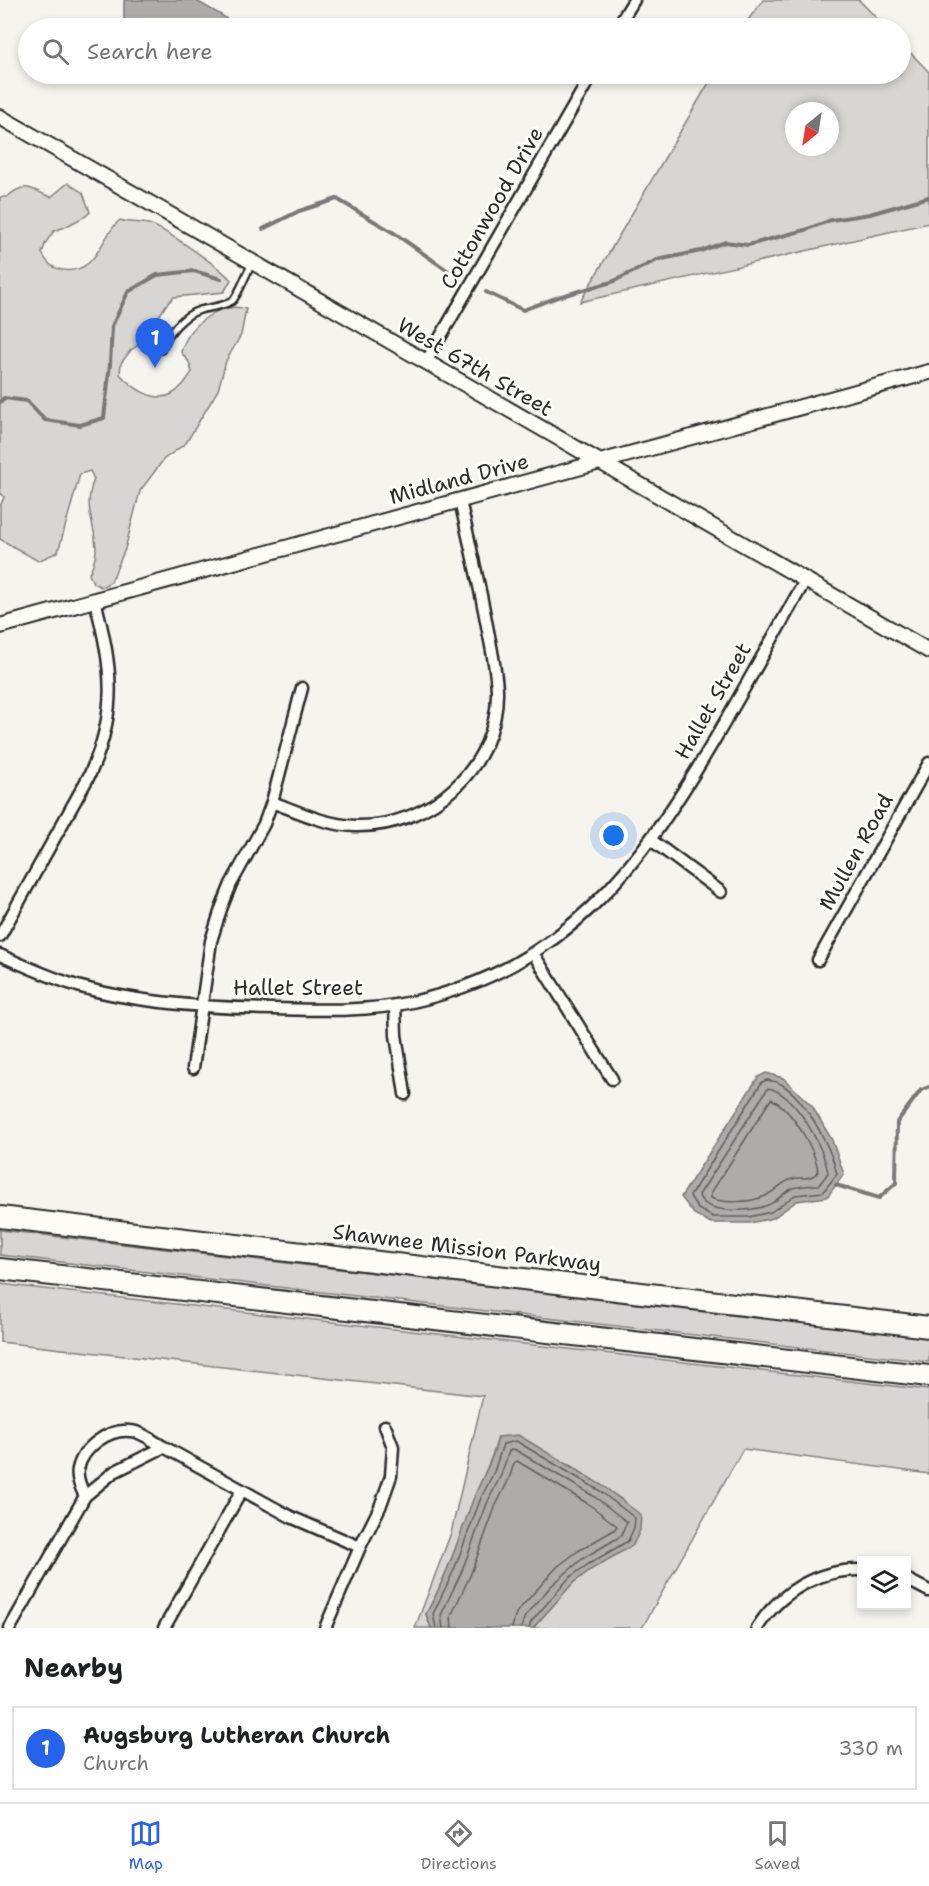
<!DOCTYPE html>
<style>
body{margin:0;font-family:"Shantell Sans",sans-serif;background:#f2f2f2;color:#202124}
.controls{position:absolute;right:18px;bottom:18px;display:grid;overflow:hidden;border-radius:0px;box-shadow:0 3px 9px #0003}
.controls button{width:54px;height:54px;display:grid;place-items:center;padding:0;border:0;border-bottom:2px solid #e0e0e0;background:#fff;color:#202124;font:30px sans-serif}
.compass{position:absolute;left:785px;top:102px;width:54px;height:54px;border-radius:50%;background:#fff;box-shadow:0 3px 9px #0003;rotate:210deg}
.you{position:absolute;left:614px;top:836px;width:21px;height:21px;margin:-15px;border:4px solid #fff;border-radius:50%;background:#1a73e8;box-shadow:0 0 0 9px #1a73e833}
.badge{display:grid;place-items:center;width:39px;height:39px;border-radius:50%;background:#2563eb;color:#fff;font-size:20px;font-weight:700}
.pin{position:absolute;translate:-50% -50px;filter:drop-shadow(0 2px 3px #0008)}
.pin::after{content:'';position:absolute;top:32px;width:21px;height:18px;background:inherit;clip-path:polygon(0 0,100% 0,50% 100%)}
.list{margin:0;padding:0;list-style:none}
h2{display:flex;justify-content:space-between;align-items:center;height:78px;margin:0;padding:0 24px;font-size:26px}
h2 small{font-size:20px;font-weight:400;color:#757577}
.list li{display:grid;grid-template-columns:39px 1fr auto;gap:18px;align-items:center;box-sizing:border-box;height:84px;margin:0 12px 12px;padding:0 12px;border:2px solid #e0e0e0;border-radius:0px}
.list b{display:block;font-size:22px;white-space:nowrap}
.list p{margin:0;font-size:20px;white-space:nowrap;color:#757577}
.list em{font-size:20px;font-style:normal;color:#757577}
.icon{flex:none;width:33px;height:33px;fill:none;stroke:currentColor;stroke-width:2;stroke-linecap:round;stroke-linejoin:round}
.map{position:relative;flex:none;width:929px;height:1628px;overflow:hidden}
.search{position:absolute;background:#fff;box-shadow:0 3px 9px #0003;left:18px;right:18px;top:18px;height:66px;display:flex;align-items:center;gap:15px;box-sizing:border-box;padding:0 21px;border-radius:33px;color:#757577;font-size:22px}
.sheet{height:174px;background:#fff}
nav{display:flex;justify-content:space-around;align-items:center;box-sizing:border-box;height:84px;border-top:2px solid #e0e0e0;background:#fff;font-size:16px;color:#757577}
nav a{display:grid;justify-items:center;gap:3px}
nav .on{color:#2563eb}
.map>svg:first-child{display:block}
.green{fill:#d7d6d2;stroke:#81807e;stroke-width:1.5;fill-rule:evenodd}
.water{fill:#adaca9;stroke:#797877;stroke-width:1.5}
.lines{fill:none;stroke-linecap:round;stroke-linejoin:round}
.shore{stroke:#5f5f5d;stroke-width:1.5}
.stream{stroke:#797877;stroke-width:4}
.service-casing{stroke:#2b2b2b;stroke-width:10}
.minor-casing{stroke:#2b2b2b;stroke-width:15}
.tertiary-casing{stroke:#2b2b2b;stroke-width:18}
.motorway-casing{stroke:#2b2b2b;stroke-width:24}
.service{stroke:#fdfcf7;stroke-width:5}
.minor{stroke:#fdfcf7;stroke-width:10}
.tertiary{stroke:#fdfcf7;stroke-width:14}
.motorway{stroke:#fdfcf7;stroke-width:20}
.labels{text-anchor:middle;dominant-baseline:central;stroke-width:6;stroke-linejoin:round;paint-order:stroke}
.street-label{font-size:21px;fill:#2b2b2b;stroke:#fdfcf7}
</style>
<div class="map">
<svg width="929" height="1628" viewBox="0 0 929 1628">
<rect width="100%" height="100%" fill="#f5f4ef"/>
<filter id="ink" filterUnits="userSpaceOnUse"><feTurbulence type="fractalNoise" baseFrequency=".0167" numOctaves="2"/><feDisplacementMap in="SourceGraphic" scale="12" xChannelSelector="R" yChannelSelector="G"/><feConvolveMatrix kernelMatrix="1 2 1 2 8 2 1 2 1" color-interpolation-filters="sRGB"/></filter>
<g filter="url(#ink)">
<path class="green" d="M 763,0 L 859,0 L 886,28 L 742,28 Z
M 901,43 L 929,72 L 929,223 L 580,302 L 714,74 L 900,74 ZM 794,111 L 830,111 L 830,147 L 794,147 Z
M 68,183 L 83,193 L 90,212 L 86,216 L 65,227 L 54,231 L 46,242 L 42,253 C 47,263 52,268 63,270 C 98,275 102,233 120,220 C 129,223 139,222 148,224 C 163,227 221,268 231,280 L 224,292 L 174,297 L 166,305 L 143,342 L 131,350 L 121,363 L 120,374 C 131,387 155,404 172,394 C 181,389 186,381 192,372 L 189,362 L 181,352 C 188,326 219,301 246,309 L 241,335 L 226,361 L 218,390 L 186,443 L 164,459 L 140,491 L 125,549 L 111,582 L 101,587 L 93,583 L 89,574 C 92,567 96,558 96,551 C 96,522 82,510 94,479 L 90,471 L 80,474 L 58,552 L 38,561 L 0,539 L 0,507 L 4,497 L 0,492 L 0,197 L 7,197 C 26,180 31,190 51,197 Z
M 0,1230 L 929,1337 L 929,1362 L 0,1255 Z
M 0,1284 L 929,1390 L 929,1474 L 743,1449 L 642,1628 L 533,1628 L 573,1583 L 590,1570 L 633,1545 L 621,1499 L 573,1467 L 542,1450 L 498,1437 C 492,1461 483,1475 475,1497 C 459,1537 447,1576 426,1614 L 431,1628 L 415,1628 L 451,1533 L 483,1396 L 0,1342 Z"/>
<path class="water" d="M 124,0 L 195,0 L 223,16 L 238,28 L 124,28 Z
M 766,1073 L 783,1078 L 812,1106 L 832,1140 L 844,1174 L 827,1197 L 797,1201 L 773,1218 L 750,1223 L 711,1223 L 694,1214 L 681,1197 L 758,1077 Z
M 518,1435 L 603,1486 L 641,1515 L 640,1530 L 633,1545 L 590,1570 L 573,1583 L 533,1628 L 431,1628 L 426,1614 C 447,1577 459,1537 474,1497 C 483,1475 493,1461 498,1437 Z"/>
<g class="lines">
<path class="shore" d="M 767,1080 C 771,1081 777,1081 781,1084 C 805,1098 831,1147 837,1174 L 823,1192 L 795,1195 L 771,1212 L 749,1217 L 713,1217 L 698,1209 L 690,1196 L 762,1082 Z
M 768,1088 C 795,1093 824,1147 828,1173 L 819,1185 C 811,1186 799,1185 791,1189 C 783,1193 776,1202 768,1205 C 752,1212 704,1215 699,1195 Z
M 771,1099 C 791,1108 816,1150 818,1172 C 812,1180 801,1177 792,1179 C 781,1182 774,1193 763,1197 C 750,1202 723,1204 711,1198 L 711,1193 Z
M 436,1628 L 433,1614 L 454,1570 L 481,1498 L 494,1472 L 503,1444 L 516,1441 L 600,1491 L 635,1518 L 634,1528 L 628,1541 L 587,1565 L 569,1578 L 531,1622 L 529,1628
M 443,1628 L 441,1615 L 461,1573 L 488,1501 L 501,1475 L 509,1451 L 514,1449 L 595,1497 L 627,1522 L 621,1536 L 582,1559 L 550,1587 L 524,1618 L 521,1628
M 452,1628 L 451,1616 L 470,1576 L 496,1505 L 509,1479 L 514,1463 L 517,1461 L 590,1505 L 617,1526 L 614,1530 L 578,1551 L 557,1567 L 516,1613 L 512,1628"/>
<path class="stream" d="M 263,229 L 299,211 L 337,199 L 394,233 L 451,273
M 486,292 L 523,310 L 558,297 L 612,282 L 657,260 L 701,251 L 725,242 L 748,245 L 805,230 L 831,220 L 870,214 L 929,197
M 0,402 L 4,398 L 27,401 L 45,420 L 80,425 L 104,418 L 110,364 L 112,326 L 128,292 L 157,275 L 194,271 L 221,279
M 836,1185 L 879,1198 L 896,1183 L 897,1122 L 921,1090 L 929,1087"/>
<g class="service-casing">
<path id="service" d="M 161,350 C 167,334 183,315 200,310 C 210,307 223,307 232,301 C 238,297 246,273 252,264"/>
</g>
<g class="minor-casing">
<path id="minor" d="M 617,28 L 634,0
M 426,362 L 592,74
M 272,802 C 299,812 326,825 355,826 C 430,828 499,767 497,690 C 496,670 492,650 488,631 C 480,587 470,544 460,501
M 651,840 L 721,892
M 0,936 L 89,776 C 119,711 112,667 95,600
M 533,953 L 612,1079
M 0,955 C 27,967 53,979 81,987 C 141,1004 212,1008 274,1009 C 319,1010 367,1012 412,1002 C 566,967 639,868 715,739 C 746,686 776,632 806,579
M 818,960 L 929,763
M 395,1005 L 396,1035 L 405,1094
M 193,1068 L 211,941 L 221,909 L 231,884 L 264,824 L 272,802 L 302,688
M 85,1496 C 81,1488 76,1478 78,1469 C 83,1447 108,1429 130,1431 C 141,1431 154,1442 164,1447
M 906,1579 L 929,1591
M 10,1628 L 85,1496 L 114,1472 L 164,1447 L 291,1517 L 360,1547
M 164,1628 L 242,1490
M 325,1628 L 360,1547 L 380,1507 L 391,1476 L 393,1447 L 385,1426
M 757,1628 C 780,1592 818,1569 862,1570"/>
</g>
<g class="tertiary-casing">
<path id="tertiary" d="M 0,117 L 929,651
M 0,626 L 929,372"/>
</g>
<g class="motorway-casing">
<path id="motorway" d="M 0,1217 L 929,1327
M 0,1269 L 929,1376"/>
</g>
<use href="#service" class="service"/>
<use href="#minor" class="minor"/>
<use href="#tertiary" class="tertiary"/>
<use href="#motorway" class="motorway"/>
</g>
</g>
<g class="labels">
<g class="street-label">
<text transform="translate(492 208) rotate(-60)">Cottonwood Drive</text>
<text transform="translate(475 367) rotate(30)">West 67th Street</text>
<text transform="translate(459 479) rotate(-15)">Midland Drive</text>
<text transform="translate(713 701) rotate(-60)">Hallet Street</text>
<text transform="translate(856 852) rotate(-61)">Mullen Road</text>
<text x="298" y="988">Hallet Street</text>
<text transform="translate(467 1248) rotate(7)">Shawnee Mission Parkway</text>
</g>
</g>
</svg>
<div class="controls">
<button><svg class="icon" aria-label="layers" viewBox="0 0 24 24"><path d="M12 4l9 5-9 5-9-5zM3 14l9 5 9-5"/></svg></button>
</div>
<svg class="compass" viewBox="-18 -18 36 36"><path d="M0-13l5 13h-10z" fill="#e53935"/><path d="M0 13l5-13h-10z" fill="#757577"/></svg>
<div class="you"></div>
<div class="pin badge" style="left:155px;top:368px">1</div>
<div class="search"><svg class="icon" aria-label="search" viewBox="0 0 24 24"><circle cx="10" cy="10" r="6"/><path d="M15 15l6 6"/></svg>Search here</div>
</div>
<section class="sheet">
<h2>Nearby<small></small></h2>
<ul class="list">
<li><span class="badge">1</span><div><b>Augsburg Lutheran Church</b><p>Church</p></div><em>330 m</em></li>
</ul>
</section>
<nav>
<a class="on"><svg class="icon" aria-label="map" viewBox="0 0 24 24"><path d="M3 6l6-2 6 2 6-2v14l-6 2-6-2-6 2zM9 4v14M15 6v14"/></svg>Map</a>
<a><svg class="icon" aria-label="directions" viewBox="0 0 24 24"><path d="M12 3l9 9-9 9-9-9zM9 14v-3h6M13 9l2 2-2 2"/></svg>Directions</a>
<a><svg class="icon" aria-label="saved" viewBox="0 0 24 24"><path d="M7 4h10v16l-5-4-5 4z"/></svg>Saved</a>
</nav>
